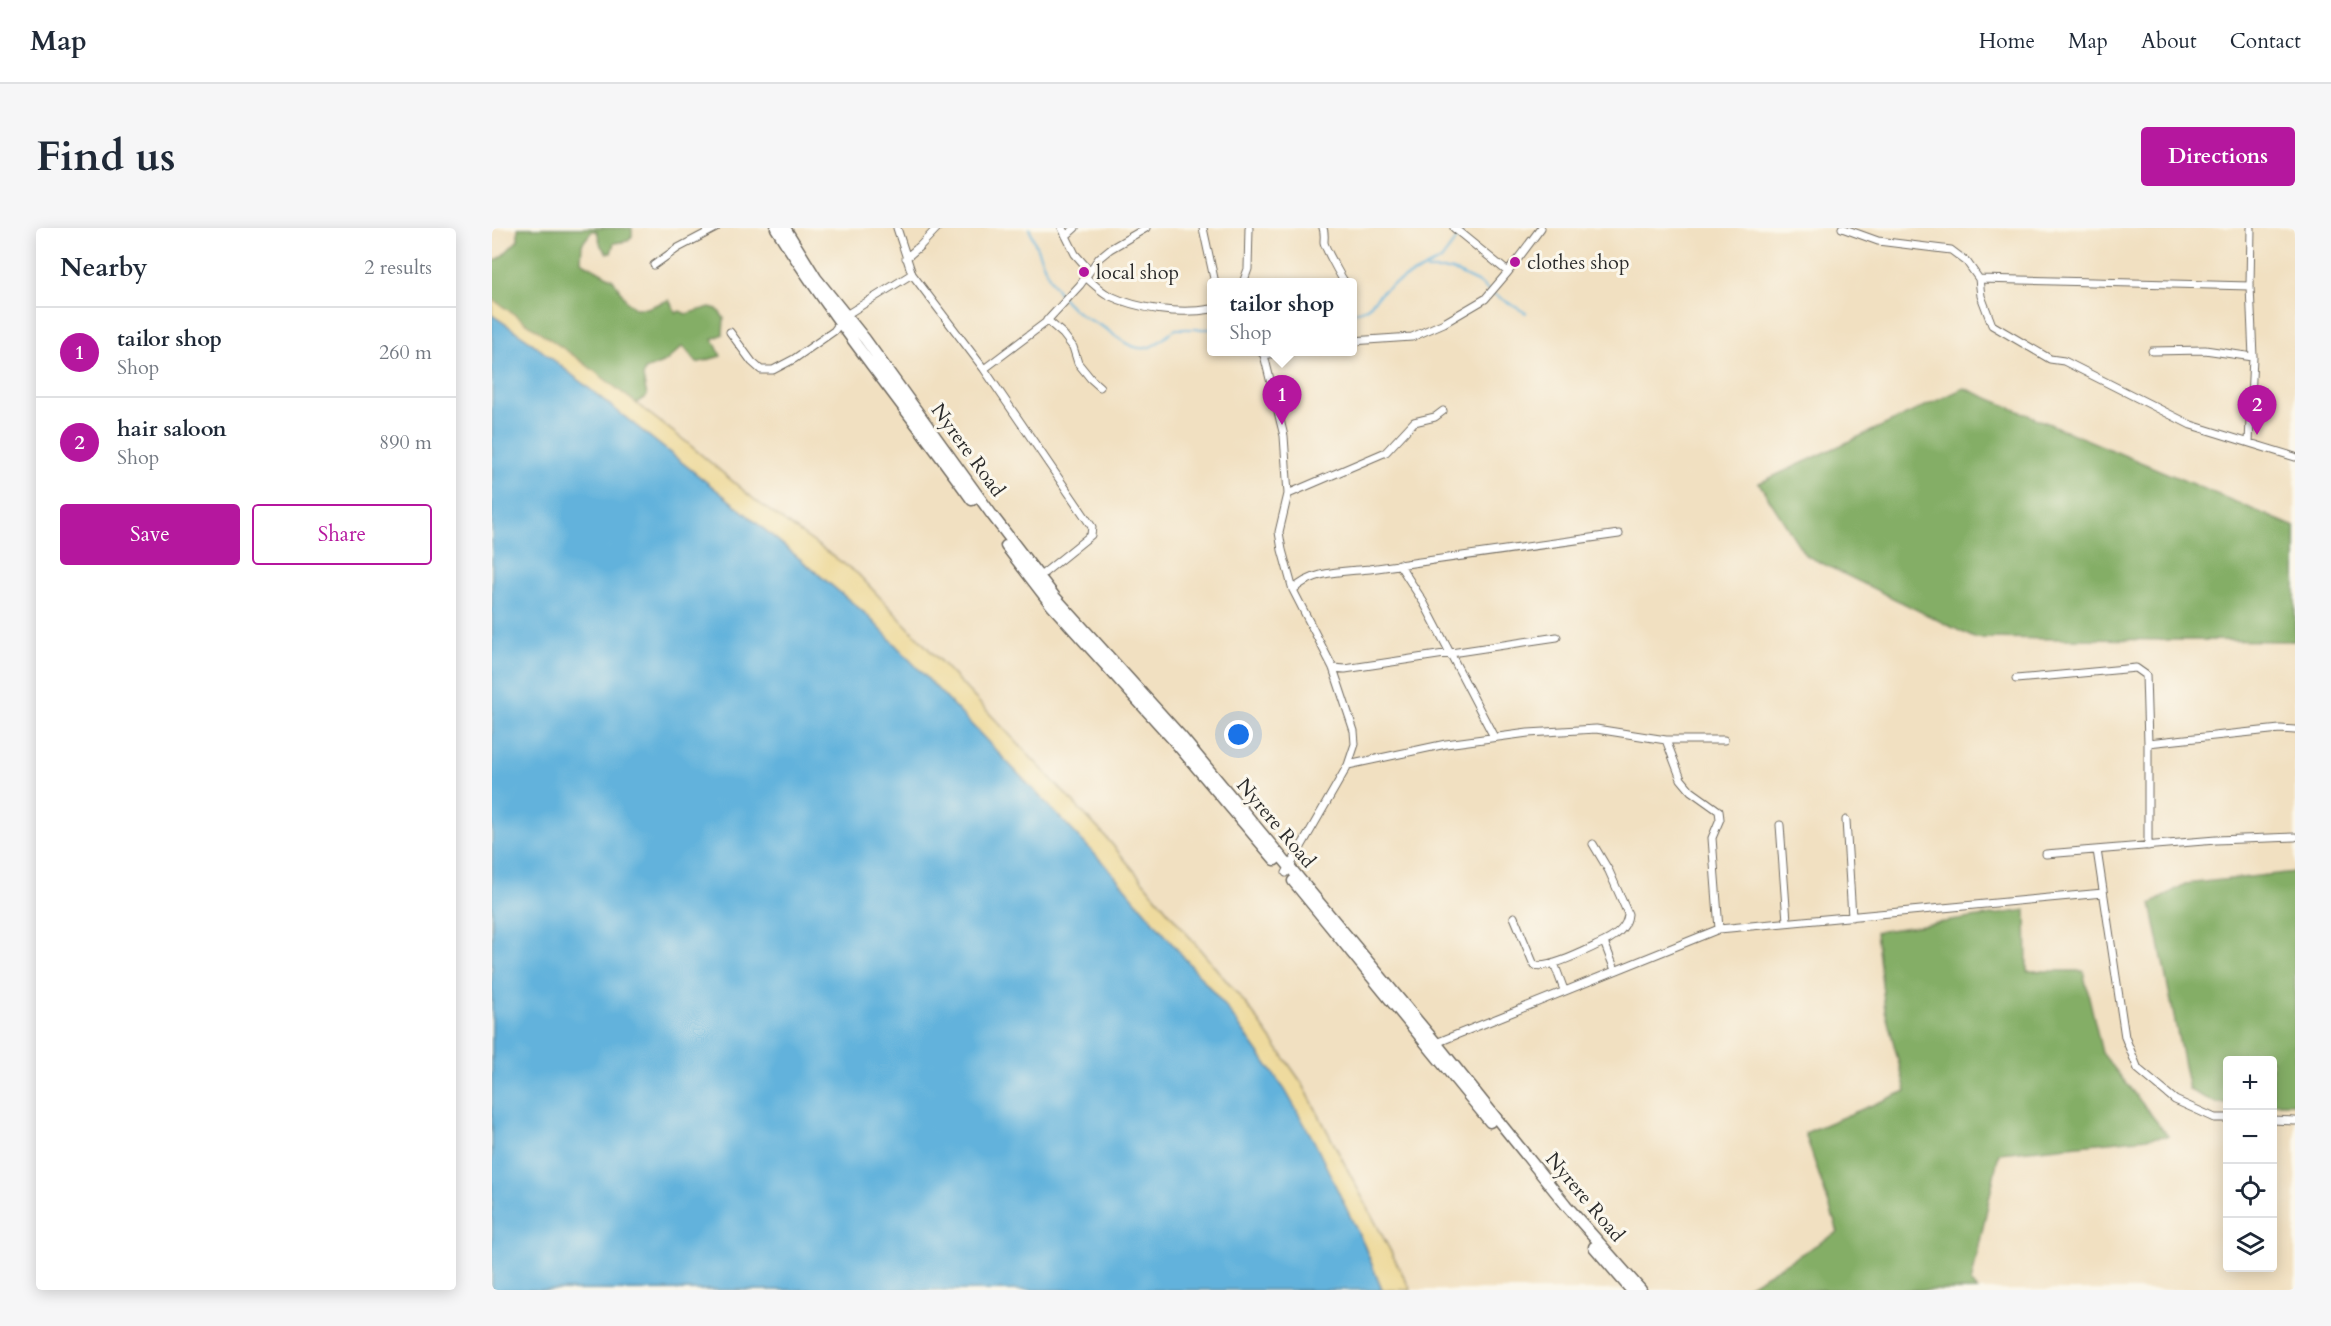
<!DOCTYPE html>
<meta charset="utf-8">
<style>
body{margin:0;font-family:Cardo,serif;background:#f6f6f7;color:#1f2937}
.controls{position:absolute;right:18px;bottom:18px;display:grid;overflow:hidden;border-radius:6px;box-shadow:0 3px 15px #0003}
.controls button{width:54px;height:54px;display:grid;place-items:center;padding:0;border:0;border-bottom:2px solid #e0e1e3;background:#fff;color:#1f2937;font:30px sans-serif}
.you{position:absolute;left:747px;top:507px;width:21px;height:21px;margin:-15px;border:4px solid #fff;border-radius:50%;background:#1a73e8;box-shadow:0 0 0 9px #1a73e833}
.badge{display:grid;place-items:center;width:39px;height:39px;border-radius:50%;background:#b5179e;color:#fff;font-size:20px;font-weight:700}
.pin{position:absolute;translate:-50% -50px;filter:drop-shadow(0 2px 3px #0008)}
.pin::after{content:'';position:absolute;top:32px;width:21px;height:18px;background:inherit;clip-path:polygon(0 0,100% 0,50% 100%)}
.popup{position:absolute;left:715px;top:50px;width:150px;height:78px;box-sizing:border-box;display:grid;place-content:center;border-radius:6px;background:#fff;filter:drop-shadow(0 2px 4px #0005);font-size:20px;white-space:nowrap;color:#747a83}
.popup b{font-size:22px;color:#1f2937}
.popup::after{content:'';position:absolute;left:50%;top:100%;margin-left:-12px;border:12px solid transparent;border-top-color:#fff}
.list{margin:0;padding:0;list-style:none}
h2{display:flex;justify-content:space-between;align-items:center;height:78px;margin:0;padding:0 24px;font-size:26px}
h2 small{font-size:20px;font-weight:400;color:#747a83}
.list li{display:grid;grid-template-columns:39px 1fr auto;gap:18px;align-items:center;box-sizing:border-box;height:90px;padding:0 24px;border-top:2px solid #e0e1e3}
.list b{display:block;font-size:22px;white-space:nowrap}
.list p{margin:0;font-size:20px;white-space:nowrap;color:#747a83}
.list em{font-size:20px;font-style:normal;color:#747a83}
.actions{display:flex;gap:12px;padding:18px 24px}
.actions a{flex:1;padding:14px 0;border:2px solid #b5179e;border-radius:6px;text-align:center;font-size:21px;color:#b5179e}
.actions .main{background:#b5179e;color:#fff}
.icon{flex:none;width:33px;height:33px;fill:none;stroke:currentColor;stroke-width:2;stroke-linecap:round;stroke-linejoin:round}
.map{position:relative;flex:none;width:1803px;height:1062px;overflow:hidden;border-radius:6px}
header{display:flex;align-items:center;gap:36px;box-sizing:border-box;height:84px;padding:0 30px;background:#fff;border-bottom:2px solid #e0e1e3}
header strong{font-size:28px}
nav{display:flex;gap:33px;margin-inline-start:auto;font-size:21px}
.intro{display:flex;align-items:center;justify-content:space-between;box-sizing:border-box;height:144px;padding:0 36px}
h1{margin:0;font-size:42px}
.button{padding:15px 27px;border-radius:6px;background:#b5179e;color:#fff;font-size:21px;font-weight:700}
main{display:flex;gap:36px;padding:0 36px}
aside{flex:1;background:#fff;border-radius:6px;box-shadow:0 3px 15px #0003}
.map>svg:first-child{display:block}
.forest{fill:#84ae66;stroke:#586c48;stroke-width:1.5}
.sand{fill:#eeda9e;stroke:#8c8264;stroke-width:1.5}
.water{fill:#62b2dc;stroke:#466e84;stroke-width:1.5}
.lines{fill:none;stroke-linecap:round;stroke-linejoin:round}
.stream{stroke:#62b2dc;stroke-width:2}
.minor-casing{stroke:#706a60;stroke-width:9}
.primary-casing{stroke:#706a60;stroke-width:13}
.minor{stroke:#fff;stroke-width:7}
.primary{stroke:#fff;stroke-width:10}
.poi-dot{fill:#b5179e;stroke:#fbf7ec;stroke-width:2}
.labels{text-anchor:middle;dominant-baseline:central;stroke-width:6;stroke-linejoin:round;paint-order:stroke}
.poi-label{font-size:20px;fill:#2b2b2b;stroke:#fbf7ec;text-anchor:start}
.street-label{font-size:20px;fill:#2b2b2b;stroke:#fbf7ec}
</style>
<header>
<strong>Map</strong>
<nav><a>Home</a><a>Map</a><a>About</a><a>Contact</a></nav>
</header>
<div class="intro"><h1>Find us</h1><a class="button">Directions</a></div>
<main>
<aside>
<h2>Nearby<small>2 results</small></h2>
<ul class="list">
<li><span class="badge">1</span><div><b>tailor shop</b><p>Shop</p></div><em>260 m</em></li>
<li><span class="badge">2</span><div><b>hair saloon</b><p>Shop</p></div><em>890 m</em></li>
</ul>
<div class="actions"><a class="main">Save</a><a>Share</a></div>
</aside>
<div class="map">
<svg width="1803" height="1062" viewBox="0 0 1803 1062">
<rect width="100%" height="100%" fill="#fbf7ec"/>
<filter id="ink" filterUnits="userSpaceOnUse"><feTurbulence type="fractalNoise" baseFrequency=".0167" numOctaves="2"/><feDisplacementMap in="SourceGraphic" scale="12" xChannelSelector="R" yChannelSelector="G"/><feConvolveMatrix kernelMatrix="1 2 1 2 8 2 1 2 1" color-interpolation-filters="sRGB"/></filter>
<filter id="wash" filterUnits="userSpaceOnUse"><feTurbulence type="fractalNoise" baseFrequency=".008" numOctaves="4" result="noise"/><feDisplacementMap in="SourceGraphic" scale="24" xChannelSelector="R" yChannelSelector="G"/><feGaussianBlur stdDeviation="1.35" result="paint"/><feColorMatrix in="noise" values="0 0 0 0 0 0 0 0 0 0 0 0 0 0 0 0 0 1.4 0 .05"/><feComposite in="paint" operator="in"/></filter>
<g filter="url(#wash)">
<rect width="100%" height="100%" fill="#f1e0c1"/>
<path class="forest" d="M 26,0 L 140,0 L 140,8 L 136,13 L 122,15 L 119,25 L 115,25 L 109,18 L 105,3 L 100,3 L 90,16 L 89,33 L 121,51 L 135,74 L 143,80 L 155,80 L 177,72 L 184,85 L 188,83 L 194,86 L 218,79 L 225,81 L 232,90 L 231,106 L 221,111 L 229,128 L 205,135 L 191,118 L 173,134 L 153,142 L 151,149 L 155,168 L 144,175 L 85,130 L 0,71 L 0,34 L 8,30 L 26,12 Z
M 1472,160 L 1803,299 L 1803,413 L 1482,410 L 1313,327 L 1267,255 Z
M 1803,644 L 1803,875 L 1781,875 L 1780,832 L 1736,832 L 1735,875 L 1724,875 L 1697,862 L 1659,676 L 1693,656 Z
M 1534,682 L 1535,743 L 1591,743 L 1610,825 L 1676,908 L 1507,925 L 1479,1055 L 1485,1062 L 1249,1062 L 1346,1004 L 1313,905 L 1414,863 L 1393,782 L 1384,704 Z"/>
<path class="sand" d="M 0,71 L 85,130 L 193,213 L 264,273 L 366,346 L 613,608 L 758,781 L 810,855 L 919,1062 L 890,1062 L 872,1017 L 375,387 L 237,272 L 35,111 L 0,87 Z"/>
<path class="water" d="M 0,87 L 35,111 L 237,272 L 375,387 L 618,642 L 734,779 L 793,862 L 822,913 L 872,1017 L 890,1062 L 0,1062 Z"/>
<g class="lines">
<path class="stream" d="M 537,0 C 550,32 559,66 589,87 C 597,93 608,96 617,103 C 627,111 640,122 654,120 C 664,119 676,106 684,101 L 720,101
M 935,42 L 960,42 L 989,56 L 998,64 L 1034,85
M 860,85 L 875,80 L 892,62 L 901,56 L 949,32 L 973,0"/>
</g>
</g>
<g filter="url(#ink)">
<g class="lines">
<g class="minor-casing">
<path id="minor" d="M 405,0 L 420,46 L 492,141 L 600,299 L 599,307 L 547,349
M 570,0 L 583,26 L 598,43
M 711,0 L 723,55
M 831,0 C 833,5 832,10 832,14 C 832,18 849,49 852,53
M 962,0 L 1016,44
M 1350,0 L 1386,13 L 1459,22 L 1475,34 L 1487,51 L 1489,68 L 1500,97 L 1558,131 L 1572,133 L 1699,197 L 1803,229
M 574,8 L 583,0
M 414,30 L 428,18 L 445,0
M 162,37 L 186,20 L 224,0
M 593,49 C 601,55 608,63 616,67 C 646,81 687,87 720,81
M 1487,51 L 1758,58
M 751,55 L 756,41 L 757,0
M 555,92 L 571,106 L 581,119 L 586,135 L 599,151 L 608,159
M 238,104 L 260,134 L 269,142 L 281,142 L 302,131 L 342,103 L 354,87 L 420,46
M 860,113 L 920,109 L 952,95 L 993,71 L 1016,44 L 1049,0
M 1660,123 L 1713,122 L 1761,129
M 769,124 L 772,127 L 792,208 L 796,266 L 787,304 L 790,322 L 801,362 L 841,440 L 862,503 L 863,516 L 856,537 L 794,645
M 772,127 L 789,124
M 492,141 L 553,95 L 588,57 L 607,30 L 618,21 L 654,0
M 1757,214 L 1761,129 L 1758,58 L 1759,0
M 796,266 L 894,224 L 922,194 L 943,189 L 951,183
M 907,336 L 932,375 L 1002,509
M 801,362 C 822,342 851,344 878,341 L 1127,306
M 841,440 L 853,441 L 1065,409
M 1524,451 L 1644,440 L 1654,447 L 1656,515 L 1656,618
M 1174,512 L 1189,551 L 1199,563 L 1227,583 L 1228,591 L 1220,610 L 1227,701
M 1656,515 L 1788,501 L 1803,502
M 856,537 L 954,516 L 1036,505 L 1104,501 L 1174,512 L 1232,512
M 1354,592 L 1360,689
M 1288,597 L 1295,693
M 1101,616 L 1117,643 L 1136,686 C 1135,700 1124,708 1112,714 L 1123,742
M 1605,622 L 1633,809 L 1646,841 L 1683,872 L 1723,890 L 1736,890
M 1554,626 L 1724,612 L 1803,609
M 1022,689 L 1042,737 C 1058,742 1096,721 1112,714
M 1062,735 L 1072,762
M 944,815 L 1227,701 L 1611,665
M 1780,892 L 1803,893"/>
</g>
<g class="primary-casing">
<path id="primary" d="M 284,0 C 343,95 415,181 480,272
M 293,0 L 324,50 L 373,111 L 500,287 L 563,369 L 688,507 L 944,815 L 1074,977 L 1149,1062
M 514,318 L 560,378 L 682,513 L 783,632
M 801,653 L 998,894
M 1102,1019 L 1139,1062"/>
</g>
<use href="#minor" class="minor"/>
<use href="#primary" class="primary"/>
</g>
</g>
<g class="poi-dot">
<circle cx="1023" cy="34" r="6"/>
<circle cx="592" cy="44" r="6"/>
</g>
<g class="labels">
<g class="poi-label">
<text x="1035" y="34">clothes shop</text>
<text x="604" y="44">local shop</text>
</g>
<g class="street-label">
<text transform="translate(476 222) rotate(54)">Nyrere Road</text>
<text transform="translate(784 595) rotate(50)">Nyrere Road</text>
<text transform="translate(1093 969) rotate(50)">Nyrere Road</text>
</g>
</g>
</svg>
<div class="controls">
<button>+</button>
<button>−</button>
<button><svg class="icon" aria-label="locate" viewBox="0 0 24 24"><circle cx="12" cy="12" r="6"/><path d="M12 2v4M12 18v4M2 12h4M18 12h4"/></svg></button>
<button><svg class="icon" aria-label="layers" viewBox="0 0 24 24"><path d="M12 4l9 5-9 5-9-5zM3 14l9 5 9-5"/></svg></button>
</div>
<div class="you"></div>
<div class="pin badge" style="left:790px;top:197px">1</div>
<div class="popup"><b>tailor shop</b>Shop</div>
<div class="pin badge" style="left:1765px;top:207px">2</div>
</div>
</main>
